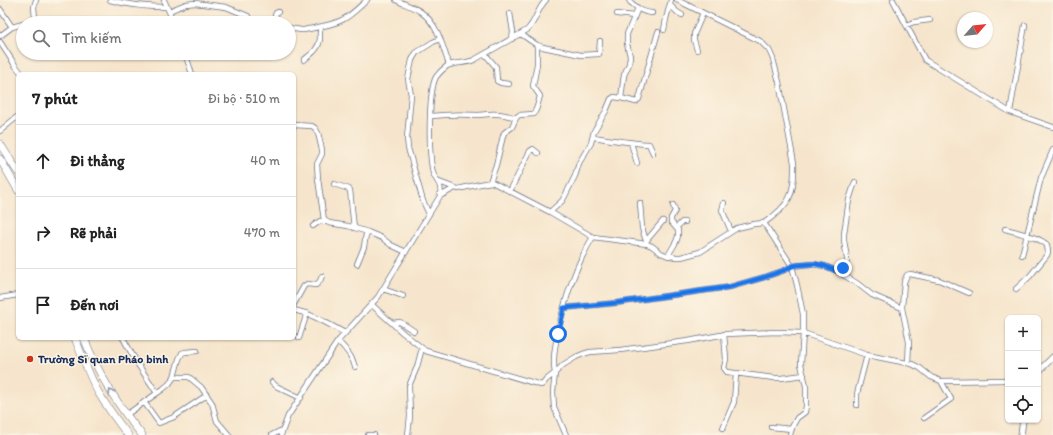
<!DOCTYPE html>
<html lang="vi">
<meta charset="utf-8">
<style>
body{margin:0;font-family:Itim,sans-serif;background:#f2f2f2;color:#222}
.controls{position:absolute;right:12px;bottom:12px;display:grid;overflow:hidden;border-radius:6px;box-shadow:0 1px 3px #0004}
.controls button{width:36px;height:36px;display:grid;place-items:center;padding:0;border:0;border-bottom:1px solid #e0e0e0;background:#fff;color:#222;font:20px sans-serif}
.compass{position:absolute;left:957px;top:12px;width:36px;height:36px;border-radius:50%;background:#fff;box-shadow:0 1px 3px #0004;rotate:62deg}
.stop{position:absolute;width:12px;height:12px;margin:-9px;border:3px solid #1a73e8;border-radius:50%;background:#fff}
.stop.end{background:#1a73e8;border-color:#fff;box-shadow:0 1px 4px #0008}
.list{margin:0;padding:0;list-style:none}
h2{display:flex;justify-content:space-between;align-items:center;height:52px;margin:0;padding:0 16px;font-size:17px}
h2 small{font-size:13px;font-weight:400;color:#767676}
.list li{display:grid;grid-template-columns:26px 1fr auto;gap:12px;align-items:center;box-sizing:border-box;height:72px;padding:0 16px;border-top:1px solid #e0e0e0}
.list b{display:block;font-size:15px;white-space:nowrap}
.list em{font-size:13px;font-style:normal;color:#767676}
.icon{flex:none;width:22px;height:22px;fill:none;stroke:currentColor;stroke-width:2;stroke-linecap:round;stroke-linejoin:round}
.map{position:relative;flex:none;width:1053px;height:435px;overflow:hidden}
.search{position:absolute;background:#fff;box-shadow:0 1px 3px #0004;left:16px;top:16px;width:280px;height:44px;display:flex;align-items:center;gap:10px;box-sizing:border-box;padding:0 14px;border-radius:22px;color:#767676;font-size:15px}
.panel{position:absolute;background:#fff;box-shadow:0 1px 3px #0004;left:16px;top:72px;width:280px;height:268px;border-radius:6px}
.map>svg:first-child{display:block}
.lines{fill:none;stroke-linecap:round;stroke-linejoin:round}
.minor-casing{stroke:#686f84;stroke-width:6}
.tertiary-casing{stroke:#686f84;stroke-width:7}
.primary-casing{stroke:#686f84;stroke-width:8}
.minor{stroke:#fff;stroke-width:4.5}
.tertiary{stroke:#fff;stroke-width:5.5}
.primary{stroke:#fff;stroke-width:7}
.oneway{stroke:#8d97ae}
.route{stroke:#1a73e8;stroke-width:5}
.poi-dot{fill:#c8321e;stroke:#fcf5e5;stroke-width:1.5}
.labels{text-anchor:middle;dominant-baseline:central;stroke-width:3;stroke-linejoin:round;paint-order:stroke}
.poi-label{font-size:12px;font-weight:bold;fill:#1b2f5e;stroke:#fcf5e5;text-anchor:start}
</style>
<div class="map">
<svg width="1053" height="435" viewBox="0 0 1053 435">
<rect width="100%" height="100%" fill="#fcf5e5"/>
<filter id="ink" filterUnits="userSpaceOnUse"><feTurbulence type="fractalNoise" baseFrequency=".025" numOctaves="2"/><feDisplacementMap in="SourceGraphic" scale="8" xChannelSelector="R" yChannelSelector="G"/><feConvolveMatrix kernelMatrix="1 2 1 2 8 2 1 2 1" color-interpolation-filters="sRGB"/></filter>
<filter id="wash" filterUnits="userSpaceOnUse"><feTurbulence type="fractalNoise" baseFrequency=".012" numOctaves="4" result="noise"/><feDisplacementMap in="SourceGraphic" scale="16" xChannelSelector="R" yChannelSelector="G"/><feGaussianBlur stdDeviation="0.9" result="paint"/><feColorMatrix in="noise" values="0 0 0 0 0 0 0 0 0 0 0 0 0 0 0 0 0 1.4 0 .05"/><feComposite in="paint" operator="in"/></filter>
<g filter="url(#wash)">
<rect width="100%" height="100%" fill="#f6e5cc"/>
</g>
<g filter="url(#ink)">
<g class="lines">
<g class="minor-casing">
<path id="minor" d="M 110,0 C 128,5 149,7 167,7
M 164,0 L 174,23
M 396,0 C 404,4 414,7 421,12 C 438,24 443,47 449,65
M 629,0 L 630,2 C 637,7 642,13 652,13
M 677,0 L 760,41 L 769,50 L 773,59 L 779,82 L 794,163 C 795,195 790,205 764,223
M 893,0 L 925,60 L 1010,112 L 1053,127
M 670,5 L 677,12 L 682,15
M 0,9 L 12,27
M 169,11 L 186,4 L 195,3 L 226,7 L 248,16 L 249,18 L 249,23
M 278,12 L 276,13 L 275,15 L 279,23
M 510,13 L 513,32 L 512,39
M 617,14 L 634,16
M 26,23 L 35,18 L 34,7 L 36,0
M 906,25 L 914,22 L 930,20
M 289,28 L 301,30 L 304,30 C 317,27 330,26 342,20 C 351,16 359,7 367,0
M 664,30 L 666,19 L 671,0
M 521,34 L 531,41 L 537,45 L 543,47 L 581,55 L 599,54 L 600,41
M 0,36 L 12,27 L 23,24
M 0,42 L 15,65 L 22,74
M 697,50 L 694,40 L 694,34 L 703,13
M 185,53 L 192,74
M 485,54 L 496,67 L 497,81 L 501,83 L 509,84
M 304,60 C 311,54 319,49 320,39 C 320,35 319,31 321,27
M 621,98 L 624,75 L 629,64 L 630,56 L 627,44 L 627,34 L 638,8
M 1010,112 L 1025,25
M 431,116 C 447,114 462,114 478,115 C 485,115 491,113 497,114 C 504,114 510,116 516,118
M 294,125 L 312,126 L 315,128 L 318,133 L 322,150 L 322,154 L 317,164 L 318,179 L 324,220 L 329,223 L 348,226 L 368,232 L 382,238 L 391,245 L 406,252
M 0,131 L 18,116
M 594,137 C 612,140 630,143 649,144 L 653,153
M 631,143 L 637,163
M 439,182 L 458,189 L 485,183 L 492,182 L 550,212 L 562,201 L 565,196 L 575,176 L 579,163 L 591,143 L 594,131 L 606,111 L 611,99 L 614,97 L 621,98 L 636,102 L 639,99 L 658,32
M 490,182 L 496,165 L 503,136 L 504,133 L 512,127 L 516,118 L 519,115 L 534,114 L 537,107 L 540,96 L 533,86 L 537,64 L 537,45
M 334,184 L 349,189 L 350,190 L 354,228
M 510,191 L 530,151 L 533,149 L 538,153
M 440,196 L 455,188
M 640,203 L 642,228 L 647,244
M 724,203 L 722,210 L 731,231
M 429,214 L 423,201 L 408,148 L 407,138 L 411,95 L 408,79 L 412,60 L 416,53 L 433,42 L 440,39
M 313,226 L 320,221 L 326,222
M 676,228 L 682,222 L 685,222
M 1005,229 C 1016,232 1040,237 1047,245 L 1048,252 L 1047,255 L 1030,276 L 1016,289
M 593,237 L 647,244 L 652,246 L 661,253 L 666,255 L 676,257 L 681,257 L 700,252 L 737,228 L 754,224 L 764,223 L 792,266 L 797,285 L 803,314 L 803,333 L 801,364 L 806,386 L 806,406 L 805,412 L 797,418 L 792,427 L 790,435
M 646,241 L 663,221
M 1022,255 L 1041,178 L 1053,150
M 668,256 C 673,245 679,242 678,230 L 671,222 L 671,218 L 675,211 L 673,205
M 357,264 L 364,247 L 366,234 L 370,233
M 839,272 L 847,262 L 847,259 L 844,240 L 844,234 L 849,200 L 855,182
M 383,289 L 403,296
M 0,298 L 18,295
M 294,304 L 304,286 L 307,284 L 316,285 L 320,281 L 322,276
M 372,305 L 403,333 L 426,351 L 541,385 L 543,384 L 546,380 L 555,373 C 552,358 556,342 559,327 C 566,296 576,264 593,237 L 550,212
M 564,308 L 616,303 L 730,287 L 765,277 L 785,270 L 792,266 L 811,264 L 825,266 L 837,271 L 858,284 L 872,295 L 902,308
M 294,310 C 313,314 328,324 345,333
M 392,323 L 400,322 L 414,331
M 724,334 L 726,359 L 724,368 L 727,372 L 774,378 L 781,378 L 804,375
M 123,338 L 137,363 L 157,393
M 299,338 L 307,313
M 338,341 C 345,348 353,357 355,367
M 908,363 L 909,342 L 902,308 L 904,282 L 907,275 L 910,274 L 939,280 L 969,293
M 174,377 L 189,377 L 201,387 L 212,403 L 217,421 L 229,435
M 272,382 L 276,386 L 301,398
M 144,402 L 159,423 L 174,417 L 207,395
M 857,405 L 857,394 L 867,355
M 126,415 L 163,389 L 169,384 L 174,377 L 179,359 L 182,353 L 185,352 L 197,351
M 924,418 L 951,399 L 941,381
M 771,427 L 792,429
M 723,428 L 734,402 L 736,374
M 272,435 L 282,430
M 281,435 L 288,416 L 338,341 L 378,297 L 440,196 C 443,181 433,181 432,168 C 429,150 428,92 436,77 C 439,73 443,69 447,66 C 455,62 465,64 474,60 L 527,30 C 536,22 537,9 546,0
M 368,435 L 374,435
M 408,435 L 410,416 L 409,386 L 417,367 L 422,348
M 566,435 L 554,407 L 553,392 L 555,373 L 563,365 L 576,357 L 583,354 L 590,352 L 620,350 L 688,341 L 726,334 L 778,332 L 803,333 L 867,355 L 912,364 L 920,368 L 931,377 L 941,381 L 1008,380"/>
</g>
<g class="tertiary-casing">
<path id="tertiary" d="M 1038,372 L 1053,357
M 1021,435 L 1023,420"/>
</g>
<g class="primary-casing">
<path id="primary" d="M 0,144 L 18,172
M 0,159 L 18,190
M 75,338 C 82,356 89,375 98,392 C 107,407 117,421 128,435
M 84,338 C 98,373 118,406 142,435"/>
</g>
<use href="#minor" class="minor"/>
<use href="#tertiary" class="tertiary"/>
<use href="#primary" class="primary"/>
</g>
<defs><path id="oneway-chevron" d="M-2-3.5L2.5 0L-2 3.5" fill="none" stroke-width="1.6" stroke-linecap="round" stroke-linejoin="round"/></defs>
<use class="oneway" href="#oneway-chevron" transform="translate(111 392) rotate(-122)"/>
</g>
<g class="lines" filter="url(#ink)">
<path class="route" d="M 558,334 L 564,308 L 616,303 L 730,287 L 765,277 L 785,270 L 792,266 L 798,265 L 811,264 L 816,264 L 825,266 L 839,272 L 843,268"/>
</g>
<circle class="poi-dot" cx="30" cy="359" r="4"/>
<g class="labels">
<g class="poi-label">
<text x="38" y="359">Trường Sĩ quan Pháo binh</text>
</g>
</g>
</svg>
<div class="controls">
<button>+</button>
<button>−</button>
<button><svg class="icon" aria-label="locate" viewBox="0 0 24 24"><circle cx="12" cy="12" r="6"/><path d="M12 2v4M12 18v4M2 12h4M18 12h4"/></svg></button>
</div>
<svg class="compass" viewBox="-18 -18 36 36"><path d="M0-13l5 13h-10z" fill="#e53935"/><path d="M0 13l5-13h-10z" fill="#767676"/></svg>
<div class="stop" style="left:558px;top:334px"></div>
<div class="stop end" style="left:843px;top:268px"></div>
<div class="search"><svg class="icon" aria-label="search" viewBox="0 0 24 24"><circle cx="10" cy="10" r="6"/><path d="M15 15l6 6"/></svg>Tìm kiếm</div>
<section class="panel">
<h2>7 phút<small>Đi bộ · 510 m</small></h2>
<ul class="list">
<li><svg class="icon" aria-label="ahead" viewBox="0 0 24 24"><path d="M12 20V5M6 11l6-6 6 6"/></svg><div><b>Đi thẳng</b></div><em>40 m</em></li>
<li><svg class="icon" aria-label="right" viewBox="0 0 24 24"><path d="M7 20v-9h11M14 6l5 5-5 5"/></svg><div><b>Rẽ phải</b></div><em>470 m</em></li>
<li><svg class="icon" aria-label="arrive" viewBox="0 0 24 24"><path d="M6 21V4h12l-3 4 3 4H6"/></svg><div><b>Đến nơi</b></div></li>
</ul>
</section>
</div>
